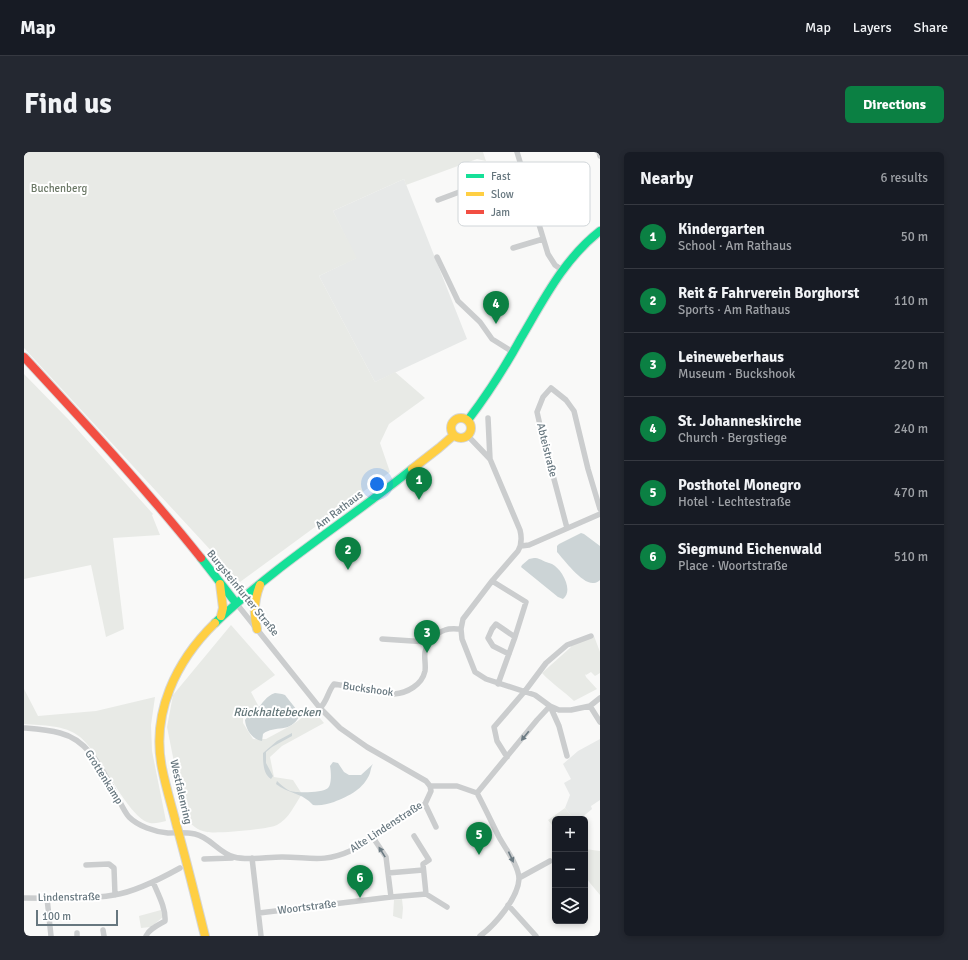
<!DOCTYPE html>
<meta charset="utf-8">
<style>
body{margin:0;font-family:Signika,sans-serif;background:#242831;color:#f1f3f6}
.controls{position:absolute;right:12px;bottom:12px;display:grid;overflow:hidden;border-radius:6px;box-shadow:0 2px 6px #0003}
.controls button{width:36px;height:36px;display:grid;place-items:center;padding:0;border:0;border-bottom:1px solid #363941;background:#171b24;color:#f1f3f6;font:20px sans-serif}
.scale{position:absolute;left:12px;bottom:10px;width:82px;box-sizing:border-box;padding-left:4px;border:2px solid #67777f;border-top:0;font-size:11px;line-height:14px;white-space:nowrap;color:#67777f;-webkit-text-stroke:3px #fff;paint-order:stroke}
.you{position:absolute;left:353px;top:332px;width:14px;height:14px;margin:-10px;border:3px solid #fff;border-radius:50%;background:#1a73e8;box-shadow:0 0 0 6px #1a73e833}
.badge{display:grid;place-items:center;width:26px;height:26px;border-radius:50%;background:#0b8043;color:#fff;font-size:13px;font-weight:700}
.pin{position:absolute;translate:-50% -33px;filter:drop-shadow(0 1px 2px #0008)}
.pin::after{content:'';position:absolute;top:21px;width:14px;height:12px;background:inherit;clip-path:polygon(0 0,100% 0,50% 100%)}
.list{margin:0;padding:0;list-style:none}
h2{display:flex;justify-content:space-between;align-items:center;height:52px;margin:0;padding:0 16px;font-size:17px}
h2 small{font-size:13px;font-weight:400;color:#9ea1a6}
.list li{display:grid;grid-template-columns:26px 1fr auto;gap:12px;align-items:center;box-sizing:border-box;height:64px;padding:0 16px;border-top:1px solid #363941}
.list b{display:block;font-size:15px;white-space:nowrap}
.list p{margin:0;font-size:13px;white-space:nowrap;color:#9ea1a6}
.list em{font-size:13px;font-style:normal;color:#9ea1a6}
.icon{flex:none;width:22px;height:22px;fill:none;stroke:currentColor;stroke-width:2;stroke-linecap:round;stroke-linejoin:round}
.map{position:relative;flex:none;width:576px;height:784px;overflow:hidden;border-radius:6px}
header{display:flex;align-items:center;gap:24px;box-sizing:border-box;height:56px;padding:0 20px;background:#171b24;border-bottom:1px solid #363941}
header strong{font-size:19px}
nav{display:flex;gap:22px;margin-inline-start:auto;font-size:14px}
.intro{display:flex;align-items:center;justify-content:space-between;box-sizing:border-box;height:96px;padding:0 24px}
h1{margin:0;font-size:28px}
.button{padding:10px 18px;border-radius:6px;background:#0b8043;color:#fff;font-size:14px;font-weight:700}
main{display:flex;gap:24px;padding:0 24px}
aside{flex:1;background:#171b24;border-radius:6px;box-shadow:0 2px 6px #0003}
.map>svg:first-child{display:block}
.built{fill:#e7e9e8}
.green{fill:#e8eae6}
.water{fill:#ccd4d6}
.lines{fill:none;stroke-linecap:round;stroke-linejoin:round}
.fast-casing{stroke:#d5d6d6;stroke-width:10}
.slow-casing{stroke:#d5d6d6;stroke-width:10}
.jam-casing{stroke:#d5d6d6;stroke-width:10}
.street{stroke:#cbcdce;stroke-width:5.5}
.fast{stroke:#16e098;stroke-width:8}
.slow{stroke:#ffcf43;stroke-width:8}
.jam{stroke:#f24e42;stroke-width:8}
.oneway{fill:#6c7b83}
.labels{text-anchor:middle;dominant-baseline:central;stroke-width:4;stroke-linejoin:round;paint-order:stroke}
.park-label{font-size:11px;fill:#6b7866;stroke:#fff}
.street-label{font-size:11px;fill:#67777f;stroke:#fff}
.water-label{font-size:12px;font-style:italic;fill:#627578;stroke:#fff}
.key{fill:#fff;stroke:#d1d6d9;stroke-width:1}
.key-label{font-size:11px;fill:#67777f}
</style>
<header>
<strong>Map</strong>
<nav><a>Map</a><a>Layers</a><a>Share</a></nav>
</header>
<div class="intro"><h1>Find us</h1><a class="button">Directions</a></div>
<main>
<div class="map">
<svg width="576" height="784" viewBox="0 0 576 784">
<rect width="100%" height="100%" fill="#f9f9f8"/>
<path class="built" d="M 380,27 L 443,187 L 351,230 L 295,124 L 332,106 L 309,59 Z
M 576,587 L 576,648 L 567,654 L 568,657 L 556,667 L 550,667 L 541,656 L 546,643 L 540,631 L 547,627 L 539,612 L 554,599 Z"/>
<path class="green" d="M 0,0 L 459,0 L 462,9 L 453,7 L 382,33 L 380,27 L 309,59 L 333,106 L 295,124 L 351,230 L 371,220 L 401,246 L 365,272 L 356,291 L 366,320 L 216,430 L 0,196 Z
M 0,222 L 45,268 L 129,362 L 128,363 L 136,383 L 89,386 L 100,477 L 82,485 L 67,413 L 0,427 Z
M 207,473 L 251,523 L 227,540 L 235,555 L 219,563 L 219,571 L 229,587 L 238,588 L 238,587 L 242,587 L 268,573 L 289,558 L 300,571 L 258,594 L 246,605 L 250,625 L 269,628 L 278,642 C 271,652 265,667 253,673 C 246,677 192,682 183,680 C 174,679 166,672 161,665 L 143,575 L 149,543 Z
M 570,484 L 576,500 L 576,521 L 571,524 L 567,520 L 562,523 L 561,522 L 562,525 L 573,537 L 550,549 C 540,539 528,532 518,521 L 547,495 L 546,493 Z
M 0,537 L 14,564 L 72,559 L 131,545 L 127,573 L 128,599 L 142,669 C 137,670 131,672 126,671 C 103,666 78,603 56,585 C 40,572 19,574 0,572 Z
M 541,656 L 550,667 L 531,667 L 531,677 L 524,668 Z
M 561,697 L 576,699 L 576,743 L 561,725 Z
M 378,747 L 379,756 L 378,767 L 369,764 L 370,748 Z
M 137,758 L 139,765 L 127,775 L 117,776 L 115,764 Z"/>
<path class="water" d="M 557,381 L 560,382 L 576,394 L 576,428 C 575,429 572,431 570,431 C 559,433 540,408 533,400 L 533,394 L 535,392 Z
M 510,406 C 515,406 517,408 522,410 C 524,411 526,411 528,412 C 538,417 550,439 539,447 L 534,445 L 497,415 L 498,413 L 505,407 Z
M 251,541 L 258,542 L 261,543 L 276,562 L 276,563 C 266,583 251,572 239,582 L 238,589 C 228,587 222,578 221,568 C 224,563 229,561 233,557 C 239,551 242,544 251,541 Z
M 268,581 L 268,584 L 248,595 L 242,600 L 242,611 L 249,624 L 247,627 C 239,622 239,610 239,601 L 253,589 Z
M 309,610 L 314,611 L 320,620 L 325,623 L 337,623 L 349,612 C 347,615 347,617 346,621 C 340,637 325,644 310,650 C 303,652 297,654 289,653 C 279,641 263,641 252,632 L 253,629 C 257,633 262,637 266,639 C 273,641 299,641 304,636 C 308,632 307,619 306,614 Z"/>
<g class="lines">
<g class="fast-casing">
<path id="fast" d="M 444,268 C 464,242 481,215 497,186 C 520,147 540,107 576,79
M 177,406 L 212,451
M 191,471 C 251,414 323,369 388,317"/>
</g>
<g class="slow-casing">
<path id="slow" d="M427 276a10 10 0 1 1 20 0a10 10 0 1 1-20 0Z
M 388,317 L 415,296 L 430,283
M 196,432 L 199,456 L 197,464
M 233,477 C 229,461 230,448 236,433
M 181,784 C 172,748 163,711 153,675 C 148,655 142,636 138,616 C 127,561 152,509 191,471"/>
</g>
<g class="jam-casing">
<path id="jam" d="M 0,205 C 61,271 121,336 177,406"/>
</g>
<path class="street" d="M 493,0 L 524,102 L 531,113 L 538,118
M 575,0 L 576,4
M 414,48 L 462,30 L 478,28 L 499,20
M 489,96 L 519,87
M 413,105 L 434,149 L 456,170 L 468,187 L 489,200
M 464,266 L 466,307
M 444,284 L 466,307 L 496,378 C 498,386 498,392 494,399 L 468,429 L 439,467 L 437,477 L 438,487 L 451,520 L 462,527 L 511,543 L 526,554 L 535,558 L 547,558 L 566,554 L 576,546
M 543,376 L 518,282 L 513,260 L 519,245 L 527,236 L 542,248 L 550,259 L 564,317 L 576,357
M 497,394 L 505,393 L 576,362
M 468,429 L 502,450 L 491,485 L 474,532
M 212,451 L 296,556 L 316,576 L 343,595 L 402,629 L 406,634 L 433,634 L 453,641
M 358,487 L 404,490
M 485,502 L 469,494 L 464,486 L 468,477 L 472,472 L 491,485
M 526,554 L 535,574 L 543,604
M 566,554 L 576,570
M 296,556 C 303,550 304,539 310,532 L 370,542 C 383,541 398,533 401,519 C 402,513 400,506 401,500 C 403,490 412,481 421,478 C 426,476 432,477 437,477
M 0,576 C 12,577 25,578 36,581 C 64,588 77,615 90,639 C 95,647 99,658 105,665 C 114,674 131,680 144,681 C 153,681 162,680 171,682 C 186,685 195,701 210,705 C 223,709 243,705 258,705 C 285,705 300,711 326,699 L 401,652 L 407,639 L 406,634
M 483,605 L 473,589 L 470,575 L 501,539 L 522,511 L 543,493 L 567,484
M 453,641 C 461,656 468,671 475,685 C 481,696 495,714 495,727 C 494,746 471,773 456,784
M 453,641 L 513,568 L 526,554
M 401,652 L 412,675
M 348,684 L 362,705 L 367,745
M 390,684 L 405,708 L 399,712 L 402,742
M 228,706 L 237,784
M 180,707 L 208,706
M 62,713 L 85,712 L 90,716 L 91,743
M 364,721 L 399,718
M 495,726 L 526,709
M 0,746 C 30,746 60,748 90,743 C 110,740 138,726 156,716
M 23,746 L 27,784
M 484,753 L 512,784
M 235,761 L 367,745 L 402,742 L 423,755
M 79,778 L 80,784
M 53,781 L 53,784
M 122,784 C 125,777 134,773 141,769 C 142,756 134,742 129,730"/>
<use href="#fast" class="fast"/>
<use href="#slow" class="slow"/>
<use href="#jam" class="jam"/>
</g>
<defs><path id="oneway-solid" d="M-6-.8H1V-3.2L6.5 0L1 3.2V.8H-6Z"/></defs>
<g class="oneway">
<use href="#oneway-solid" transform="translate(501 584) rotate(129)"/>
<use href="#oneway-solid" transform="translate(358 700) rotate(-122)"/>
<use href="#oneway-solid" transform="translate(487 705) rotate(65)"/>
</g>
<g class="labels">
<g class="park-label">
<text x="35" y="36">Buchenberg</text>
</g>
<g class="street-label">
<text transform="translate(523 298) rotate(76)">Abteistraße</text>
<text transform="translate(315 358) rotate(-37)">Am Rathaus</text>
<text transform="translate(219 441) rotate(51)">Burgsteinfurter Straße</text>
<text transform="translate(344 537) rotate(8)">Buckshook</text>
<text transform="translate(80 625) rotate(58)">Grottenkamp</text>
<text transform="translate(157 640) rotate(77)">Westfalenring</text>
<text transform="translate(362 675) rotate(-33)">Alte Lindenstraße</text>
<text transform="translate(45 745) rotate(-1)">Lindenstraße</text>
<text transform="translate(283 755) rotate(-7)">Woortstraße</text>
</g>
<g class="water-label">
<text x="253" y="560">Rückhaltebecken</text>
</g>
</g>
<rect x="434" y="10" width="132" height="64" rx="6" class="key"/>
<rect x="442" y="22" width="18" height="4" fill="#16e098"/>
<rect x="442" y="40" width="18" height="4" fill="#ffcf43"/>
<rect x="442" y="58" width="18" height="4" fill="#f24e42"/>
<g class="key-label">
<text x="467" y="28">Fast</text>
<text x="467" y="46">Slow</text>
<text x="467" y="64">Jam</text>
</g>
</svg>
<div class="controls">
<button>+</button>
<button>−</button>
<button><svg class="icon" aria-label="layers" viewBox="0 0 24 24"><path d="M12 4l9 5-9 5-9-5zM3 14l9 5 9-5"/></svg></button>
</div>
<div class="scale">100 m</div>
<div class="you"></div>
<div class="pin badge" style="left:395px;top:348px">1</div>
<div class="pin badge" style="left:324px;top:418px">2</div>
<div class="pin badge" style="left:403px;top:501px">3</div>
<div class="pin badge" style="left:472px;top:172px">4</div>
<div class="pin badge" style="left:455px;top:703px">5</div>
<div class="pin badge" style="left:336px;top:746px">6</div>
</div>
<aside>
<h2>Nearby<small>6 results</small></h2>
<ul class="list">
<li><span class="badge">1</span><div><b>Kindergarten</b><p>School · Am Rathaus</p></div><em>50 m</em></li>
<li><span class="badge">2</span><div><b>Reit &amp; Fahrverein Borghorst</b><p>Sports · Am Rathaus</p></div><em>110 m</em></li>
<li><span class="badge">3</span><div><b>Leineweberhaus</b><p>Museum · Buckshook</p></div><em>220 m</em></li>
<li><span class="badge">4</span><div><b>St. Johanneskirche</b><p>Church · Bergstiege</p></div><em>240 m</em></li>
<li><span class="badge">5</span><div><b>Posthotel Monegro</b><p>Hotel · Lechtestraße</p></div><em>470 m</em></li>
<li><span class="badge">6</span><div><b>Siegmund Eichenwald</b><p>Place · Woortstraße</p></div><em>510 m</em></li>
</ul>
</aside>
</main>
